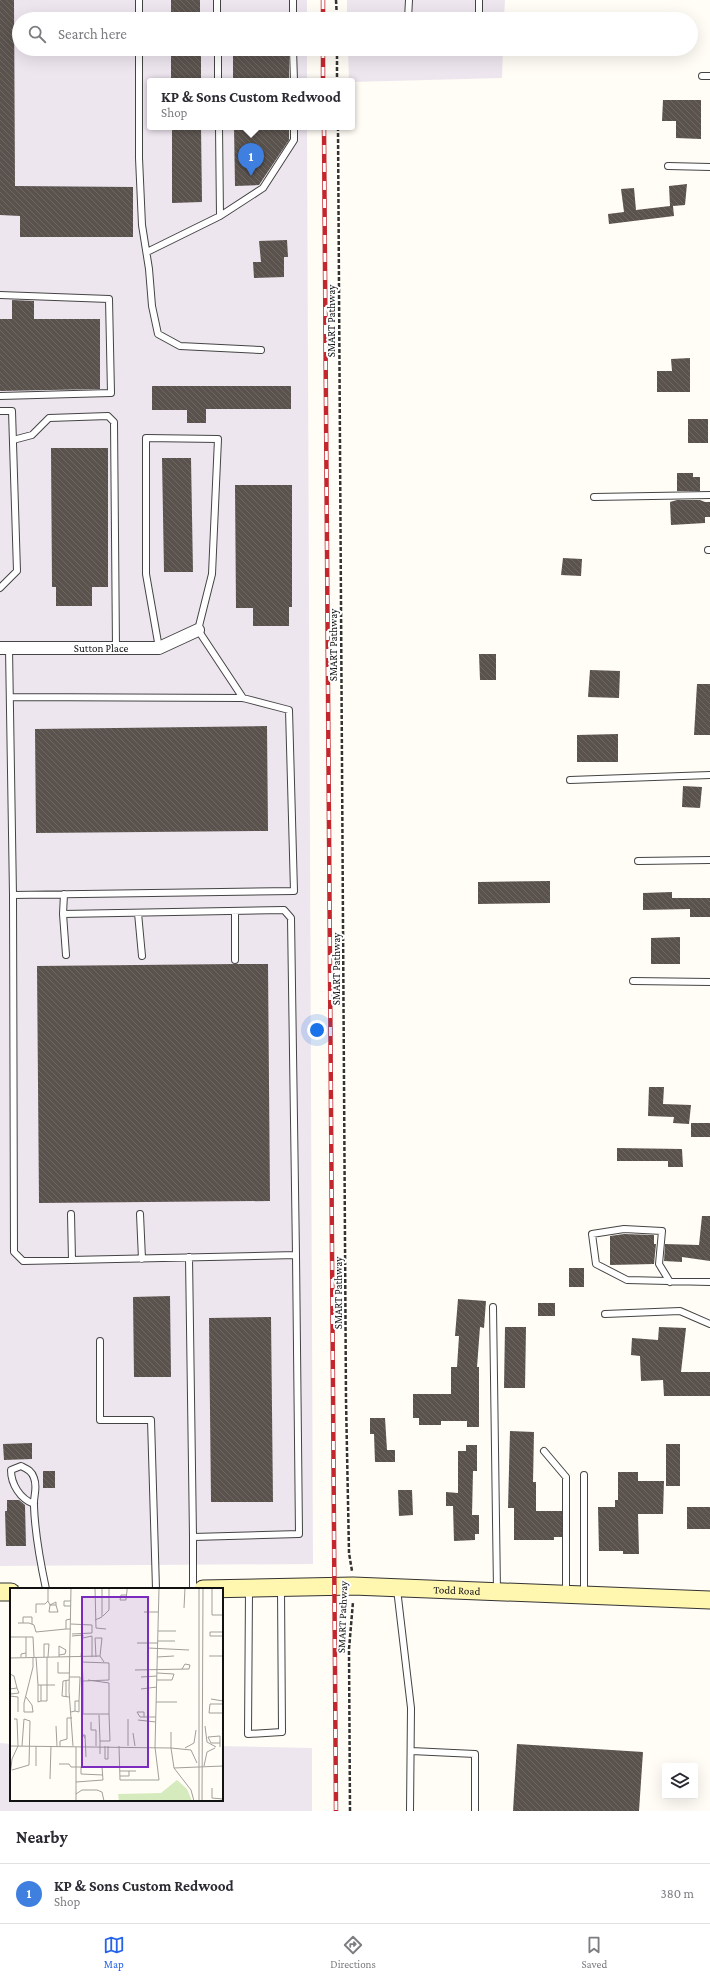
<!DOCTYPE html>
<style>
body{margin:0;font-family:"Crimson Pro",serif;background:#f2f2f3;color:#2b2b33}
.controls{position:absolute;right:12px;bottom:12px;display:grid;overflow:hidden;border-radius:4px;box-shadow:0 4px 16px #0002}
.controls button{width:36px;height:36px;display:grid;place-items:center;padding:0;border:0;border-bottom:1px solid #e1e1e2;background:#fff;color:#2b2b33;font:20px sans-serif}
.you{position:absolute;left:317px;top:1030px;width:14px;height:14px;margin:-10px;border:3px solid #fff;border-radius:50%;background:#1a73e8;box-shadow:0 0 0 6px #1a73e833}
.badge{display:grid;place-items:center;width:26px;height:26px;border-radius:50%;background:#2563eb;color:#fff;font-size:13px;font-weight:700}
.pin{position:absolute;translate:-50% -33px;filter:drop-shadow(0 1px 2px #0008)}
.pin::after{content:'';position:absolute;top:21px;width:14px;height:12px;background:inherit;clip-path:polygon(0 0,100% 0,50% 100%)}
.popup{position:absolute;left:147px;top:78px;width:208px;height:52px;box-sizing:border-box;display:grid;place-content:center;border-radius:4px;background:#fff;filter:drop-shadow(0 1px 3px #0005);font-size:13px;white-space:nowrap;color:#7c7c81}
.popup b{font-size:15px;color:#2b2b33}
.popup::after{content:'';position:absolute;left:50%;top:100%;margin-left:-8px;border:8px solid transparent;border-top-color:#fff}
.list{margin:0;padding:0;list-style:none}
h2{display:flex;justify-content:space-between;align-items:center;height:52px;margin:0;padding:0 16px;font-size:17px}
h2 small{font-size:13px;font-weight:400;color:#7c7c81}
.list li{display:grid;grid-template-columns:26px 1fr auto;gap:12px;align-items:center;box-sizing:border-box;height:60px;padding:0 16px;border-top:1px solid #e1e1e2}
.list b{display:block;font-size:15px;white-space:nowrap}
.list p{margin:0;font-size:13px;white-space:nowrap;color:#7c7c81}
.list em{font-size:13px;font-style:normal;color:#7c7c81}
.icon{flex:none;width:22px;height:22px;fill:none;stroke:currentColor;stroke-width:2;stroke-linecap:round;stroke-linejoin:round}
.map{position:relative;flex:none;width:710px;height:1811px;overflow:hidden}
.search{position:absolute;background:#fff;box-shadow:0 4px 16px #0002;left:12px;right:12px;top:12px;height:44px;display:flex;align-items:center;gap:10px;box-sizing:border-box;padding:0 14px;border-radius:22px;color:#7c7c81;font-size:15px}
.sheet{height:112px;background:#fff}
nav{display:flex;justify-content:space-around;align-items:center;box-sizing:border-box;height:56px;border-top:1px solid #e1e1e2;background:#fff;font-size:11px;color:#7c7c81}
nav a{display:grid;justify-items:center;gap:2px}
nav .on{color:#2563eb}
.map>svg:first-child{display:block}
.industrial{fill:#eee6ef}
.building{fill:url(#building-back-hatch)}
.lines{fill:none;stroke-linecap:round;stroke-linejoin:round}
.service-casing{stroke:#444;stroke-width:8}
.minor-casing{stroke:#444;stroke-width:14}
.secondary-casing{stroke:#333;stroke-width:19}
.path{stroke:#333;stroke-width:2.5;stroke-dasharray:4 2;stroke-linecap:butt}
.service{stroke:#fff;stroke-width:6}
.minor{stroke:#fff;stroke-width:12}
.secondary{stroke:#fff6b0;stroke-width:17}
.rail-casing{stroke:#c4262e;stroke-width:4.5}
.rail{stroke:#fff;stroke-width:3;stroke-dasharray:9;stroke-linecap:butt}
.labels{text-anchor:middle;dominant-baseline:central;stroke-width:4;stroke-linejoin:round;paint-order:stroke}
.street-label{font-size:11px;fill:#111;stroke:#fff}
.inset-road{fill:none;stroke:#a09f9a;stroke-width:1}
.view{fill:#7b2cbf;fill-opacity:0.15;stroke:#7b2cbf;stroke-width:2}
.inset-edge{fill:none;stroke:#111;stroke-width:2}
</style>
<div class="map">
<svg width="710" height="1811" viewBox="0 0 710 1811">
<defs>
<pattern id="building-back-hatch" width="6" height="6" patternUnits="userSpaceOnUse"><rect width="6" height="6" fill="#5a524d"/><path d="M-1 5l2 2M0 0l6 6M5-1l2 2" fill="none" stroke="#6d6662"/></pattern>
</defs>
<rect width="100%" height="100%" fill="#fffdf5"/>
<path class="industrial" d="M 0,0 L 307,0 L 307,19 L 19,19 L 19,49 L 307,49 L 307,81 L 150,81 L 150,127 L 307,127 L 313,1564 L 0,1566 Z
M 347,0 L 505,0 L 504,19 L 347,19 Z
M 348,49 L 503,49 L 502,78 L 352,82 L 349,81 Z
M 0,1743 L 11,1744 L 11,1800 L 222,1800 L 222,1746 L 312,1748 L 312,1811 L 0,1811 Z"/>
<path class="building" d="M 0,0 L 14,0 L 15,186 L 133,187 L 133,237 L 20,237 L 20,216 L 0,215 Z
M 171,0 L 200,0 L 200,19 L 171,19 Z
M 171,49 L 201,49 L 201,81 L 171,81 Z
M 233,49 L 289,49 L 289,80 L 233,80 Z
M 663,100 L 701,100 L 701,139 L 676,138 L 676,121 L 662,121 Z
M 172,127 L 201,127 L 202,202 L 172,203 Z
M 234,127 L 289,127 L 289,140 L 259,185 L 235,186 Z
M 687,184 L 685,205 L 673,206 L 674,216 L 609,224 L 608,214 L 624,212 L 621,189 L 634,188 L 636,210 L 670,206 L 669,186 Z
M 287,240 L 288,257 L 284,257 L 284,277 L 254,278 L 253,262 L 261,262 L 259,241 Z
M 12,300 L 34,301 L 34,319 L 100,319 L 100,389 L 0,391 L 0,319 L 12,319 Z
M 690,358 L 690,392 L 657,392 L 657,371 L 672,371 L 671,359 Z
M 152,386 L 291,386 L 291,409 L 206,409 L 206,423 L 187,423 L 187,410 L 152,410 Z
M 688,419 L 708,419 L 708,443 L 688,443 Z
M 51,448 L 108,448 L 108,587 L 92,587 L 92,606 L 56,606 L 56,587 L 52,587 Z
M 162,458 L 191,458 L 193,572 L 164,572 Z
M 677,473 L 693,473 L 693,477 L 700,477 L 700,491 L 677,491 Z
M 235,485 L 292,485 L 292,607 L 289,607 L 289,626 L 253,626 L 253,608 L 236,608 Z
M 677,500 L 700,500 L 705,502 L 710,502 L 710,517 L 705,517 L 705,523 L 671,525 L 670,502 Z
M 563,558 L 582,559 L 581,576 L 561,575 Z
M 479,654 L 496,654 L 496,680 L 480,680 Z
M 590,670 L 620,671 L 619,698 L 588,697 Z
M 697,684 L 710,684 L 710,735 L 694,735 Z
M 267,726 L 268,831 L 36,833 L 35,729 Z
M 618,734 L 618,762 L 577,762 L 577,735 Z
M 683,786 L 702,787 L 700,808 L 682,807 Z
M 550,881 L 550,903 L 478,904 L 478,882 Z
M 672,892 L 672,898 L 710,898 L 710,917 L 690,917 L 690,909 L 643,910 L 643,893 Z
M 680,937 L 680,964 L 651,964 L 651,938 Z
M 236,964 L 268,964 L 270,1201 L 39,1203 L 37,966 Z
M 649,1087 L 664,1087 L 663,1104 L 691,1105 L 689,1124 L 673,1123 L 674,1117 L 648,1116 Z
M 691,1123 L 710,1123 L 710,1137 L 691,1137 Z
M 617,1148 L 682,1149 L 683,1167 L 668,1167 L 668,1161 L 617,1161 Z
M 702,1216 L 710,1216 L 710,1261 L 682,1257 L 682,1262 L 664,1261 L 665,1244 L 699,1245 Z
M 624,1234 L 654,1235 L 654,1244 L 656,1244 L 654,1264 L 610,1265 L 610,1236 Z
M 569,1268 L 584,1268 L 584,1287 L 569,1287 Z
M 170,1296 L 171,1377 L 134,1377 L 133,1297 Z
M 458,1299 L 486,1301 L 484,1328 L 480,1327 L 477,1367 L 479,1367 L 479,1427 L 467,1427 L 467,1421 L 441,1421 L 441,1425 L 419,1425 L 419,1418 L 413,1418 L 413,1394 L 451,1394 L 451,1367 L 457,1367 L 459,1336 L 455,1336 Z
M 538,1303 L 555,1303 L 555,1316 L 538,1316 Z
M 271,1317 L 273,1502 L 211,1502 L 209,1318 Z
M 505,1327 L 526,1327 L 525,1388 L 504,1388 Z
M 659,1327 L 686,1328 L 681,1372 L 710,1372 L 710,1396 L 664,1396 L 663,1380 L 641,1381 L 640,1356 L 631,1355 L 632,1338 L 658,1340 Z
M 370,1418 L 385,1418 L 387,1450 L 395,1450 L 395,1462 L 375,1462 L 374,1434 L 370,1434 Z
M 510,1431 L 534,1432 L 533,1482 L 536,1482 L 536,1511 L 562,1511 L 562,1537 L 554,1537 L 554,1540 L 514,1540 L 514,1508 L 508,1508 Z
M 32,1443 L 32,1459 L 4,1460 L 3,1444 Z
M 666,1444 L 680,1444 L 680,1486 L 666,1486 Z
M 466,1445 L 477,1445 L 477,1471 L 473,1471 L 472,1515 L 479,1515 L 479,1534 L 475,1534 L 475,1540 L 454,1541 L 453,1506 L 446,1506 L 446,1492 L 458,1493 L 458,1451 L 466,1451 Z
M 43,1471 L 55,1471 L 55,1488 L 43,1488 Z
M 618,1472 L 638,1472 L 638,1481 L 664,1481 L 663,1514 L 638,1514 L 639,1554 L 623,1554 L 623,1551 L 599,1551 L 598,1507 L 615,1507 L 615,1500 L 618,1500 Z
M 398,1490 L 412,1490 L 413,1515 L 399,1516 Z
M 7,1500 L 19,1500 L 25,1505 L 26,1546 L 6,1546 L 5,1511 L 7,1511 Z
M 687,1507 L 710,1507 L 710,1529 L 687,1529 Z
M 517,1744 L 643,1752 L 639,1811 L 513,1811 Z"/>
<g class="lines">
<g class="service-casing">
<path id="service" d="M 139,0 L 139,19
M 217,0 L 217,19
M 293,0 L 293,19
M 408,19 L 409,0
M 479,19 L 479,0
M 139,49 L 139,158 L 142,225 L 149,269 L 152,306 L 158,334 L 180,346 L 261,350
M 218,49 L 218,81
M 293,49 L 294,81
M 702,76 L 710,76
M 668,166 L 710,167
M 220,216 L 263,188 L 294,140 L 294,127
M 147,252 L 220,216 L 219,127
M 0,295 L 109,299 L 111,393 L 0,396
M 0,411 L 12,411 L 17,571 L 0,588
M 13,440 L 32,435 L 49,418 L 108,416 L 114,422 L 116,648
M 594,497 L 710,495
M 708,550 L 710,550
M 9,648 L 13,895 L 294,891 L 289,710 L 243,698 L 10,697
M 159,648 L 146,574 L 146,438 L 218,439 L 212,574 L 198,630 L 243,698
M 570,780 L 710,775
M 638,861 L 710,860
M 13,895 L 14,1252 L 23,1261 L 296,1255 L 291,918 L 284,910 L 63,914 L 64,894
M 235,912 L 235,960
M 138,913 L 142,956
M 63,914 L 66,955
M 633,981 L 710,982
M 71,1214 L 72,1260
M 140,1214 L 142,1259
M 189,1257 L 193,1537
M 670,1282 L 659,1264 L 662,1231 L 624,1229 L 592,1234 L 596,1264 L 627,1280 L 710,1282
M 493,1307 L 497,1591
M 605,1314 L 680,1311 L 710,1324
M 100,1341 L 100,1420 L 151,1420 L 156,1589
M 544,1451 L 566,1477 L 566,1593
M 34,1504 C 20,1499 11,1484 11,1470 L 21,1466 C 27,1469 32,1471 34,1478 C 38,1488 33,1497 34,1506 C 35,1535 40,1561 46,1589
M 193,1589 L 193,1537 L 299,1534 L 296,1255
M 397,1589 L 411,1708 L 410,1811
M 249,1590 L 248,1734 L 282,1732 L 281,1589
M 584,1594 L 584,1475
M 411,1751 L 475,1754 L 475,1811"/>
</g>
<g class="minor-casing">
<g id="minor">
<path id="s1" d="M 0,648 L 159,648 L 198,630"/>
</g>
</g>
<g class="secondary-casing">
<g id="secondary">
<path id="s2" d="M 203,1589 L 353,1586 L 710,1600"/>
<path d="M 0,1592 L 11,1592"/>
</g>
</g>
<path class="path" d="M 336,0 L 337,19
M 337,49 L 337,81
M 338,127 L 346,1400 L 349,1553 L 352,1571
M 350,1811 L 349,1649 L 353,1602"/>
<use href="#service" class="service"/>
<use href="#minor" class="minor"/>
<use href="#secondary" class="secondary"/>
<g class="rail-casing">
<path id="rail" d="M 323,0 L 323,19
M 323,49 L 323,81
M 324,127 L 336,1811"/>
</g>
<use href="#rail" class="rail"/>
</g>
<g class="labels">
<g class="street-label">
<text transform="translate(331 321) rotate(-90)">SMART Pathway</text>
<text transform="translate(333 645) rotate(-90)">SMART Pathway</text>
<text stroke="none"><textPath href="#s1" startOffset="101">Sutton Place</textPath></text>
<text transform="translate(336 969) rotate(-90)">SMART Pathway</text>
<text transform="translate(338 1293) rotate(-90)">SMART Pathway</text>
<text stroke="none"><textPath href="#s2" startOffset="254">Todd Road</textPath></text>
<text transform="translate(342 1617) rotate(-88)">SMART Pathway</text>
</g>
</g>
<g transform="translate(10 1588)">
<rect width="213" height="213" fill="#fffdf5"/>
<path d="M 167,192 L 177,201 L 182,213 L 109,213 L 108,206 L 151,205 Z" fill="#d5ebbd"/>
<path class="inset-road" d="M 38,0 L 38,13M 61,0 L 59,103 L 63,158M 85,0 L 86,40 L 96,41M 202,0 L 202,27 L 213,27M 117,7 L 111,7 L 110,12 L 116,12 L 116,11 L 117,3 L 117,0M 61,13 L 54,13 L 54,18 L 61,18M 174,20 L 175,0M 134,24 L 148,24M 26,25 L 26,16 L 35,16 L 38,13 L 40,17 L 46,17 L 46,14 L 40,17 L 39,24 L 48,24 L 46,17M 93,28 L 99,22 L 99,0M 61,31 L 56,32 L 56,41 L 61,41M 85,32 L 92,29 L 92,0M 8,35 L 19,35 L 24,37 L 26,44 L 56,41M 13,35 L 13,29 L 22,29 L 22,36M 61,36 L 82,37 L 82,45 L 62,46M 148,43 L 166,43M 213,44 L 200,44 L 200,48 L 213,48M 62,48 L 73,47 L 71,69M 0,49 L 16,49 L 16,65M 16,49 L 23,49 L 24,69M 73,50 L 82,48 L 82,69M 148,53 L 165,53M 127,55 L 148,55M 138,60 L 179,62M 199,68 L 213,68M 11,69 L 11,66 L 16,65 L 16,69M 26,69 L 28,97M 34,69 L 34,56 L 39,56 L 38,69M 37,69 L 37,97 L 45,97M 49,69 L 49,58 L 56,62 L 55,66 L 49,67M 72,69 L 73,93 L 99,92 L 99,75 L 72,74M 86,69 L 85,50 L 92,50 L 90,68 L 94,74M 147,69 L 164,68M 0,70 L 90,68M 48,74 L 48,85 L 59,85M 125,82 L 179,81 L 180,77 L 175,76 L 172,81M 0,86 L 4,88 L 7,100M 59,89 L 70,89 L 69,113M 131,89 L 147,88M 56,92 L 56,109M 147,92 L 162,92 L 164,86 L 147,85M 73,93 L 73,126 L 99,126 L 99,95 L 78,92M 31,97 L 37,97 L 37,113 L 31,113 ZM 31,97 L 28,97 L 28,114 L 31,113M 0,101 L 7,100 L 9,105 L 1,106 L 0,101M 131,101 L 147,99M 0,108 L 8,109 L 8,124M 16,109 L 22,117 L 23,124 L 14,124 L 14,115 L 23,79 L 23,69M 59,109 L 52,108 L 53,93 L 59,92M 201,111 L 213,113M 146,114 L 167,114M 213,116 L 200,116 L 199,125 L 213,125M 61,124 L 65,123 L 65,113 L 69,113 L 69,124 L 65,123M 89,127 L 90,153M 134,129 L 134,124 L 127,124 L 130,129 L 146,129M 118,131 L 118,158M 128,132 L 146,134M 81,134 L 81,142 L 86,142 L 86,158M 46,138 L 47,158M 195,138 L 197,154 L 206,159M 161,144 L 161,160M 123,145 L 125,158M 75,150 L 73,147 L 75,147 L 76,169M 210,155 L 201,155 L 198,149 L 210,148 L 210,159M 0,158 L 161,160 L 164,180 L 213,178M 50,158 L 50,153 L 57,151 L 57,130 L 62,130M 95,158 L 95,171 L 98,171 L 98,158M 109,158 L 110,192 L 149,192 L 145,159 L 149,0M 66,159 L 66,213M 161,160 L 181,162 L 187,175M 175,160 L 184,155 L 186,142M 90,166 L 90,153 L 100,153 L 99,126M 49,176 L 59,176 L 61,179 L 92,179 L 93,192 L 66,194M 26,178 L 26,158M 194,178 L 197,164 L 205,160M 71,179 L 71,186 L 93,187M 164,180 L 181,202 L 184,213M 2,182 L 19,177 L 20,133 L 14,131 L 12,158M 110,183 L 126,183M 0,188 L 2,171 L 8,158 L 7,131 L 4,131M 110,188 L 119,188 L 119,183M 40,191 L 41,158M 0,194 L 0,213M 202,200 L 202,210 L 213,211M 66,206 L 72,202 L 87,202 L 92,204 L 94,213M 145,213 L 163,213M 189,213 L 189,0M 192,213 L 193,0"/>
<path class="view" d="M 72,9 L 138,9 L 138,179 L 72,179 Z"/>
<rect width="213" height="213" class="inset-edge"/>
</g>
</svg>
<div class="controls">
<button><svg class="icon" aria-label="layers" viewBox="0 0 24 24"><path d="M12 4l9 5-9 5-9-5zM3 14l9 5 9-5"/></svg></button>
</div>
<div class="you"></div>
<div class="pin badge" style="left:251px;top:176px;background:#3f7fe0">1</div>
<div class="popup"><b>KP &amp; Sons Custom Redwood</b>Shop</div>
<div class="search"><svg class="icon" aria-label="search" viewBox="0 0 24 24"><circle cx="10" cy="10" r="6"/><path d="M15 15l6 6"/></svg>Search here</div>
</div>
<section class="sheet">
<h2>Nearby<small></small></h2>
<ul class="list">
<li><span class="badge" style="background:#3f7fe0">1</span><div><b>KP &amp; Sons Custom Redwood</b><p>Shop</p></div><em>380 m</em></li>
</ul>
</section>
<nav>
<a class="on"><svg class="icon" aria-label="map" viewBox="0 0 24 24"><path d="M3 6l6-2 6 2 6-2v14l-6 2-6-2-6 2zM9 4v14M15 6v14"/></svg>Map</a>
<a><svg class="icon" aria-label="directions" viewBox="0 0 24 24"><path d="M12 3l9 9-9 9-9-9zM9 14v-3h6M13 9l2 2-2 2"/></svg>Directions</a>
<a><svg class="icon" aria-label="saved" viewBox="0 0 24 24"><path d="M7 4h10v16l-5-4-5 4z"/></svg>Saved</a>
</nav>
